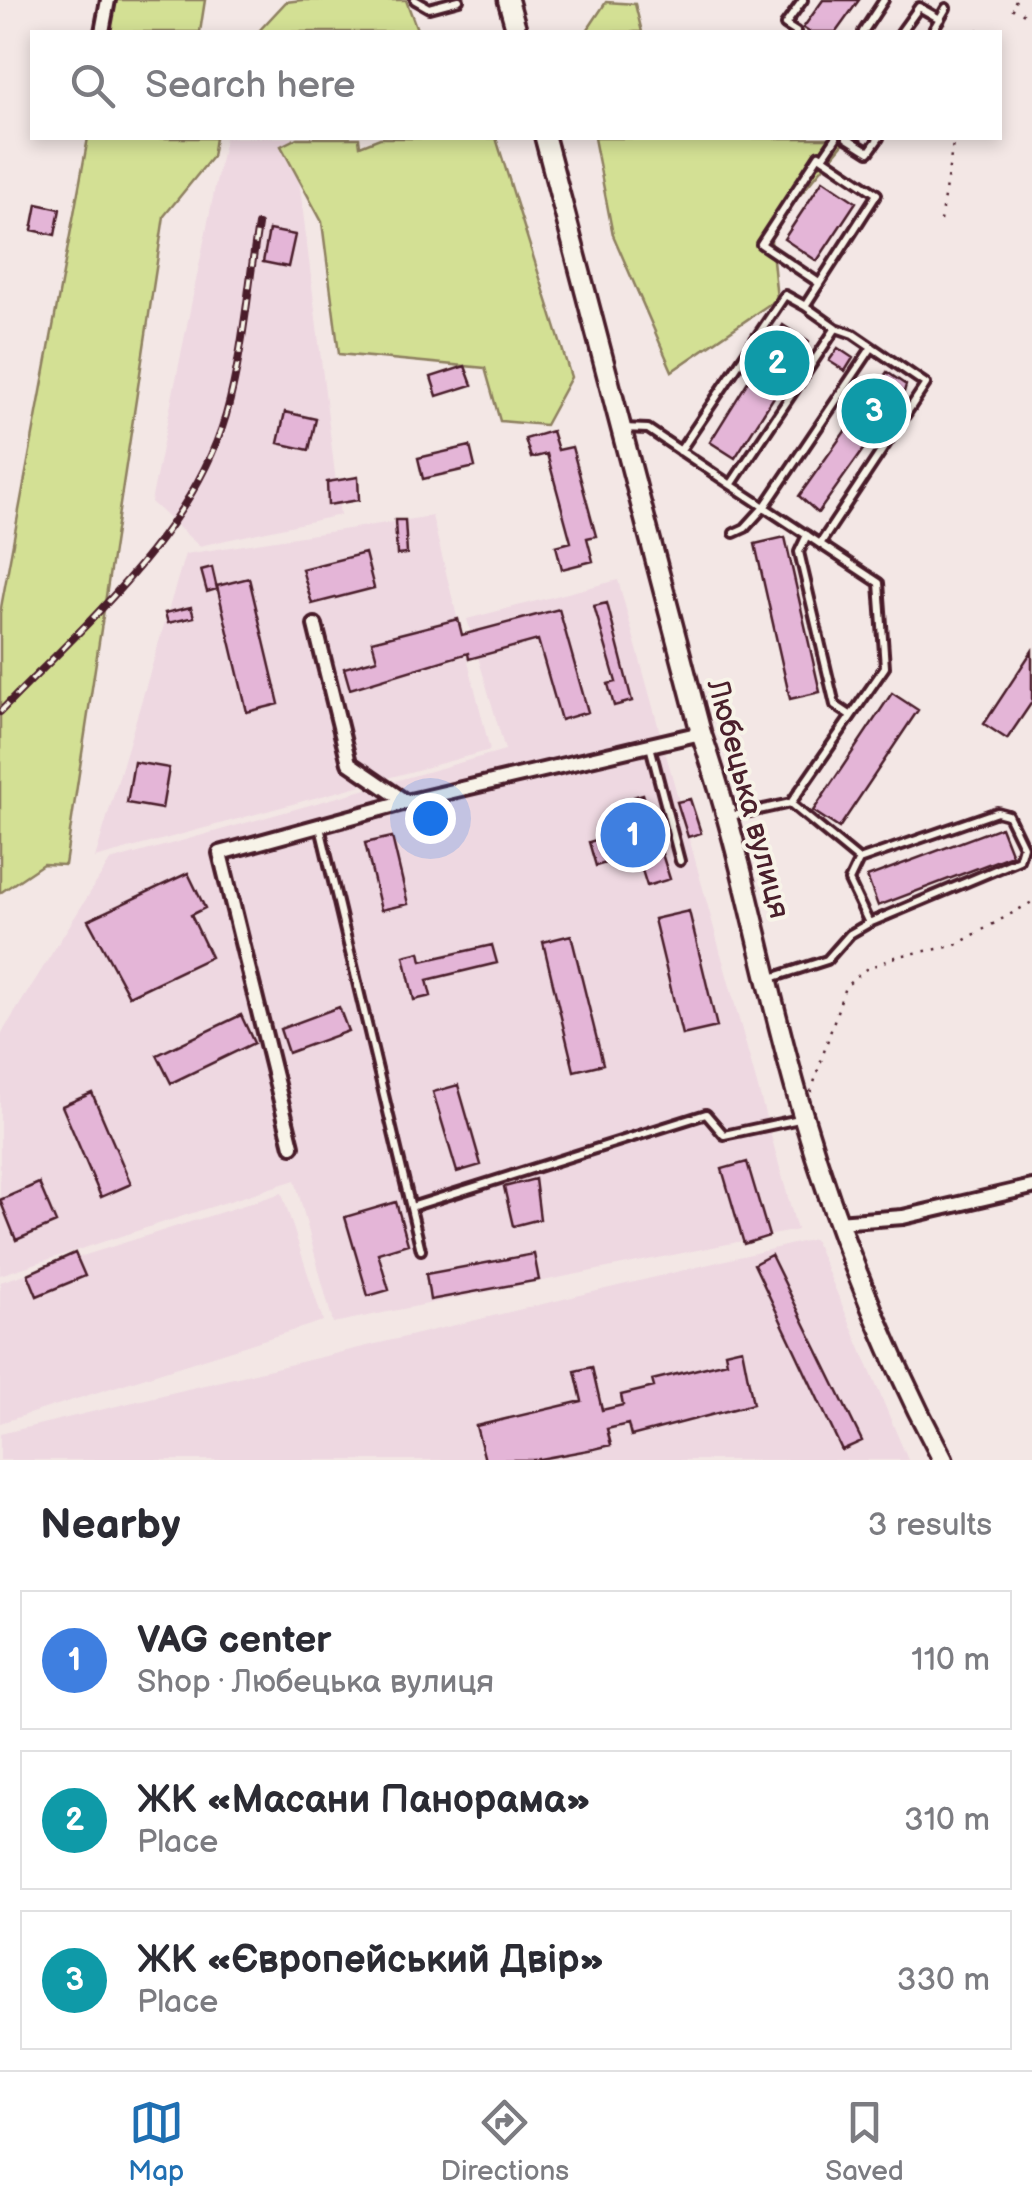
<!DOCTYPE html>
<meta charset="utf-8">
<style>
body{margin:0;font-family:"Balsamiq Sans",sans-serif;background:#f2f2f3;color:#2b2b33}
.you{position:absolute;left:430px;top:818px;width:35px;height:35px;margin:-25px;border:8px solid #fff;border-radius:50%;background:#1a73e8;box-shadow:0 0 0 15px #1a73e833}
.badge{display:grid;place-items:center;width:65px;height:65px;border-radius:50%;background:#1f6fb2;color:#fff;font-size:32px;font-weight:700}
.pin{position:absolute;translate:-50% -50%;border:5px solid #fff;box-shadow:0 2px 10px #0006}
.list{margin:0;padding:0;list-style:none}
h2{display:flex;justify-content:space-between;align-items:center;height:130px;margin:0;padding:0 40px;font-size:42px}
h2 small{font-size:32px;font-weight:400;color:#7c7c81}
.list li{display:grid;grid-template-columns:65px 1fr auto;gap:30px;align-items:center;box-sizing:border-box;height:140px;margin:0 20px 20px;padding:0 20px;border:2px solid #e1e1e2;border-radius:0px}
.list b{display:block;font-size:38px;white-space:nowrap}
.list p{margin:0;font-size:32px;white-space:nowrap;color:#7c7c81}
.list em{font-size:32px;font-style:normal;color:#7c7c81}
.icon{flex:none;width:55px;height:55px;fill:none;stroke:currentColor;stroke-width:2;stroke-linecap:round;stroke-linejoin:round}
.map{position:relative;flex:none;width:1032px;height:1460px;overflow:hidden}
.search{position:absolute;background:#fff;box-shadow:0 5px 15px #0003;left:30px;right:30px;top:30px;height:110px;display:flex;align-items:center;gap:25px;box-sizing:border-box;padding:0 35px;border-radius:0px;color:#7c7c81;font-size:38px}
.sheet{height:610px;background:#fff}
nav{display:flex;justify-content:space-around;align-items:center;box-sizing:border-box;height:140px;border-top:2px solid #e1e1e2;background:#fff;font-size:28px;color:#7c7c81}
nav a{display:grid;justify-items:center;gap:5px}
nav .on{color:#1f6fb2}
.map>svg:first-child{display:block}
.built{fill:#eed8e1}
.green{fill:#d3e094;stroke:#8e8060;stroke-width:2.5}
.building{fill:#e4b5d7;stroke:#4a1f2b;stroke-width:2.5}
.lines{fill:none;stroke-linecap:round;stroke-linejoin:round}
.service-casing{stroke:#4a1f2b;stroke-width:14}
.minor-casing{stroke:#4a1f2b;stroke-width:20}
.secondary-casing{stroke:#4a1f2b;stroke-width:25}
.path{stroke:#4a1f2b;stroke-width:2.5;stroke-dasharray:2.5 8;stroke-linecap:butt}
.service{stroke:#f7f3e8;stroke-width:6}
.minor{stroke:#f7f3e8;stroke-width:12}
.secondary{stroke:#f7f3e8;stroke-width:18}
.rail-casing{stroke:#4a1f2b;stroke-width:8}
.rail{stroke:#f7f3e8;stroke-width:4;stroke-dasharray:11;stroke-linecap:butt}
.labels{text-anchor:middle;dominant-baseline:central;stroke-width:8;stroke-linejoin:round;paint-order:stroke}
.street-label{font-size:30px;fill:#4a1f2b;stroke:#f7f3e8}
</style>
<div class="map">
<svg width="1032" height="1460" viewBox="0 0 1032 1460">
<rect width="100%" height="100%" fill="#f3e7e5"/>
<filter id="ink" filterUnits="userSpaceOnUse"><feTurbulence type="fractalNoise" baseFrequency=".01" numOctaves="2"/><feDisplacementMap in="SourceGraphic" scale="20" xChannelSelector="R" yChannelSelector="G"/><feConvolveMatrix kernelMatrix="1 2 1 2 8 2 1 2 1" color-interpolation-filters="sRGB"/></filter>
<g filter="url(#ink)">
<path class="built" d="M 225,138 L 294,138 L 340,515 L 199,546 L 151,502 Z
M 432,516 L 490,750 L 95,858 L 185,554 Z
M 618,580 L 797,1230 L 333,1323 L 295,1180 L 0,1275 L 0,1036 L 110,861 L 505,750 L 467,619 Z
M 282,1193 L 323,1321 L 0,1423 L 0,1282 Z
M 814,1239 L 908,1460 L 0,1460 L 0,1434 Z"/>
<path class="green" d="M 114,0 L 205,0 L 200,32 L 108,32 Z
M 302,0 L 406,0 L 418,32 L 258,32 L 286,2 Z
M 606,2 L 635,4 L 642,32 L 586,32 Z
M 88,138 L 215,138 L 212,157 L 164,216 L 65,865 L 43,864 L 0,893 L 0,613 Z
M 297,138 L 359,138 L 360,146 L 380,138 L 496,138 L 571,377 L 545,425 L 500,421 L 485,368 L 339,354 L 322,222 L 281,146 Z
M 594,138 L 845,138 L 846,140 L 770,231 L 777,299 L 672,371 L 613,235 Z"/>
<path class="building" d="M 823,0 L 859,0 L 836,32 L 809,32 L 803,28 Z
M 823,180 L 856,202 L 817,261 L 784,239 Z
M 37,204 L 60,209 L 55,235 L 32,230 Z
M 269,230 L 295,235 L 288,267 L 263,262 Z
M 783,325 L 809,342 L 735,458 L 710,442 Z
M 838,348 L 853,358 L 845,371 L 829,361 Z
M 465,366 L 472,385 L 437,396 L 431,377 Z
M 887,372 L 906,385 L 904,392 L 818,513 L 799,496 Z
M 285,412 L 316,419 L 309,450 L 278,443 Z
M 552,431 L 558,450 L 572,447 L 596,536 L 587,538 L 593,561 L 562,569 L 556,546 L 571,542 L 547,454 L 531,458 L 525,439 Z
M 470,446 L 475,467 L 423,479 L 418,458 Z
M 358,477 L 359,500 L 328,505 L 327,482 Z
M 395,520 L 405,520 L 407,554 L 397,555 Z
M 785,537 L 820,692 L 790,699 L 755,544 Z
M 365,553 L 374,588 L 312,604 L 302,569 Z
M 212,567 L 217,589 L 207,592 L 201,570 Z
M 249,578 L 279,704 L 247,712 L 217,586 Z
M 607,603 L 632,701 L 614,706 L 608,684 L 616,682 L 594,606 Z
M 191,607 L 194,617 L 168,623 L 165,613 Z
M 559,609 L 588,712 L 561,720 L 538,640 L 469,659 L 468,653 L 350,689 L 344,668 L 377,659 L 372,641 L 458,619 L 462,635 Z
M 1032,651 L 1032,702 L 1007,739 L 984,724 Z
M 892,693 L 918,710 L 839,828 L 813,811 Z
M 134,762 L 169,768 L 162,809 L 127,803 Z
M 643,794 L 670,879 L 647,886 L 637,854 L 596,866 L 589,842 L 631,829 L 622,800 Z
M 690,799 L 701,833 L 688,837 L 677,802 Z
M 1001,827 L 1012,855 L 878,906 L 867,877 Z
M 392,837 L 408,904 L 381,910 L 365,843 Z
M 188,873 L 205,908 L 191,915 L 211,957 L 129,996 L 88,920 Z
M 689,911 L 717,1027 L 682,1035 L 654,919 Z
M 571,935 L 603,1064 L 574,1071 L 543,942 Z
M 492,945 L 497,963 L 427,980 L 431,996 L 414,1000 L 404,956 L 420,952 L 422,961 Z
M 339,1007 L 348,1031 L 288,1053 L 280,1029 Z
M 241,1015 L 254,1043 L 171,1083 L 157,1055 Z
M 458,1085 L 481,1165 L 457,1172 L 433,1092 Z
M 92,1093 L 131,1184 L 101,1197 L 62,1106 Z
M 747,1162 L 769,1236 L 744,1244 L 722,1169 Z
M 535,1179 L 540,1219 L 513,1226 L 504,1187 Z
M 39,1183 L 56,1223 L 16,1240 L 0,1200 Z
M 396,1202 L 408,1244 L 378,1253 L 389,1290 L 368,1296 L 345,1217 Z
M 75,1253 L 85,1276 L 37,1296 L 28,1274 Z
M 534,1254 L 539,1280 L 430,1300 L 426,1274 Z
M 771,1255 L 862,1441 L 842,1450 L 754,1264 Z
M 742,1348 L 753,1404 L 631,1436 L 628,1424 L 607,1429 L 611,1445 L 594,1449 L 534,1460 L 485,1460 L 476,1426 L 582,1401 L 575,1371 L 592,1367 L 602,1410 L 623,1405 L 621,1395 L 654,1387 L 652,1380 L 727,1362 L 725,1352 Z"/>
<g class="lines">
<g class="service-casing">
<path id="service" d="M 415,0 L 429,8 L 459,0
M 796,32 L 785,25 L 803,0
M 863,32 L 884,0
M 901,32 L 919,7 L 940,19
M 932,32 L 946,8
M 847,138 L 869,152 L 879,138
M 823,157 L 836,138
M 623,428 L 648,429 L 731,485 L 836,328 L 805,306 L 877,194 L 819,155 L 761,244 L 819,283
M 680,451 L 785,295 L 805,306
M 734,533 L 745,528 L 765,506 L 872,347
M 807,535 L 799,552 L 835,705 L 850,715
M 820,544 L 926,384 L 853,334 L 836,328
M 650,746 L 680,861
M 791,804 L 859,860
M 731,816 L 791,803 L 885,667 L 879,583 L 731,485
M 320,827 L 421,1250
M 768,979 L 827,960 L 850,934 L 869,923 L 1019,860 L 1023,846 L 1008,815 L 997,812 L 859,860 L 849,881 L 869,923
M 411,1207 L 706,1114 L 724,1135 L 804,1118"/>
</g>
<g class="minor-casing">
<path id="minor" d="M 102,32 L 108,0
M 315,625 L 349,763 L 406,802 L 701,733
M 292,1146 L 220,853 L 406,802
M 837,1222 L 903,1217 L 1032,1187"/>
</g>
<g class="secondary-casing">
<path id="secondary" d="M 508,0 L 517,32
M 545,138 L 701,733 C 744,857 765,988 803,1115 C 838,1234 885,1350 943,1460"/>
</g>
<path class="path" d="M 1016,0 L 1011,8 L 1032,17
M 977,29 L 979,32
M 940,221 L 954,138
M 811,1092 L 845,987 L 866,969 L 898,956 L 954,946 L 1032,902"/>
<use href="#service" class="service"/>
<use href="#minor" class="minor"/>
<use href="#secondary" class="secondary"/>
<g class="rail-casing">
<path id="rail" d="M 0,712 C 84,625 191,534 226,415 C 243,354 248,287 258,225"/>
</g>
<use href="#rail" class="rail"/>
</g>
</g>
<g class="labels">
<g class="street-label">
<text transform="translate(748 799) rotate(75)">Любецька вулиця</text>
</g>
</g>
</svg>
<div class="you"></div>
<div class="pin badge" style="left:633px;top:835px;background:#3f7fe0">1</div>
<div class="pin badge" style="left:777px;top:363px;background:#0f9aa8">2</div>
<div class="pin badge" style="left:874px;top:411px;background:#0f9aa8">3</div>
<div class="search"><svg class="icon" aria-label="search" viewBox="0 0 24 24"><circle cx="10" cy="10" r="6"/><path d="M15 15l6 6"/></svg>Search here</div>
</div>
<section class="sheet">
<h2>Nearby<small>3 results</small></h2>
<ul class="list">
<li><span class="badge" style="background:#3f7fe0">1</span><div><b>VAG center</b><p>Shop · Любецька вулиця</p></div><em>110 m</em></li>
<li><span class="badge" style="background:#0f9aa8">2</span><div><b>ЖК «Масани Панорама»</b><p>Place</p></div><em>310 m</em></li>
<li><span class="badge" style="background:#0f9aa8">3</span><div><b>ЖК «Європейський Двір»</b><p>Place</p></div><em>330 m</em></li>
</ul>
</section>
<nav>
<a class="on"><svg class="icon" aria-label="map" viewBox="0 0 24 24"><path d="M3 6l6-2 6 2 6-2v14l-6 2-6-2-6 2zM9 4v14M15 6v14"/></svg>Map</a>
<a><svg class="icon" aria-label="directions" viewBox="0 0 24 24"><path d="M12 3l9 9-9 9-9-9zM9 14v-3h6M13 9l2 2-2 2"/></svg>Directions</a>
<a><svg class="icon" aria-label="saved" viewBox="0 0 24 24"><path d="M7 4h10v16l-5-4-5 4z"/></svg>Saved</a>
</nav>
